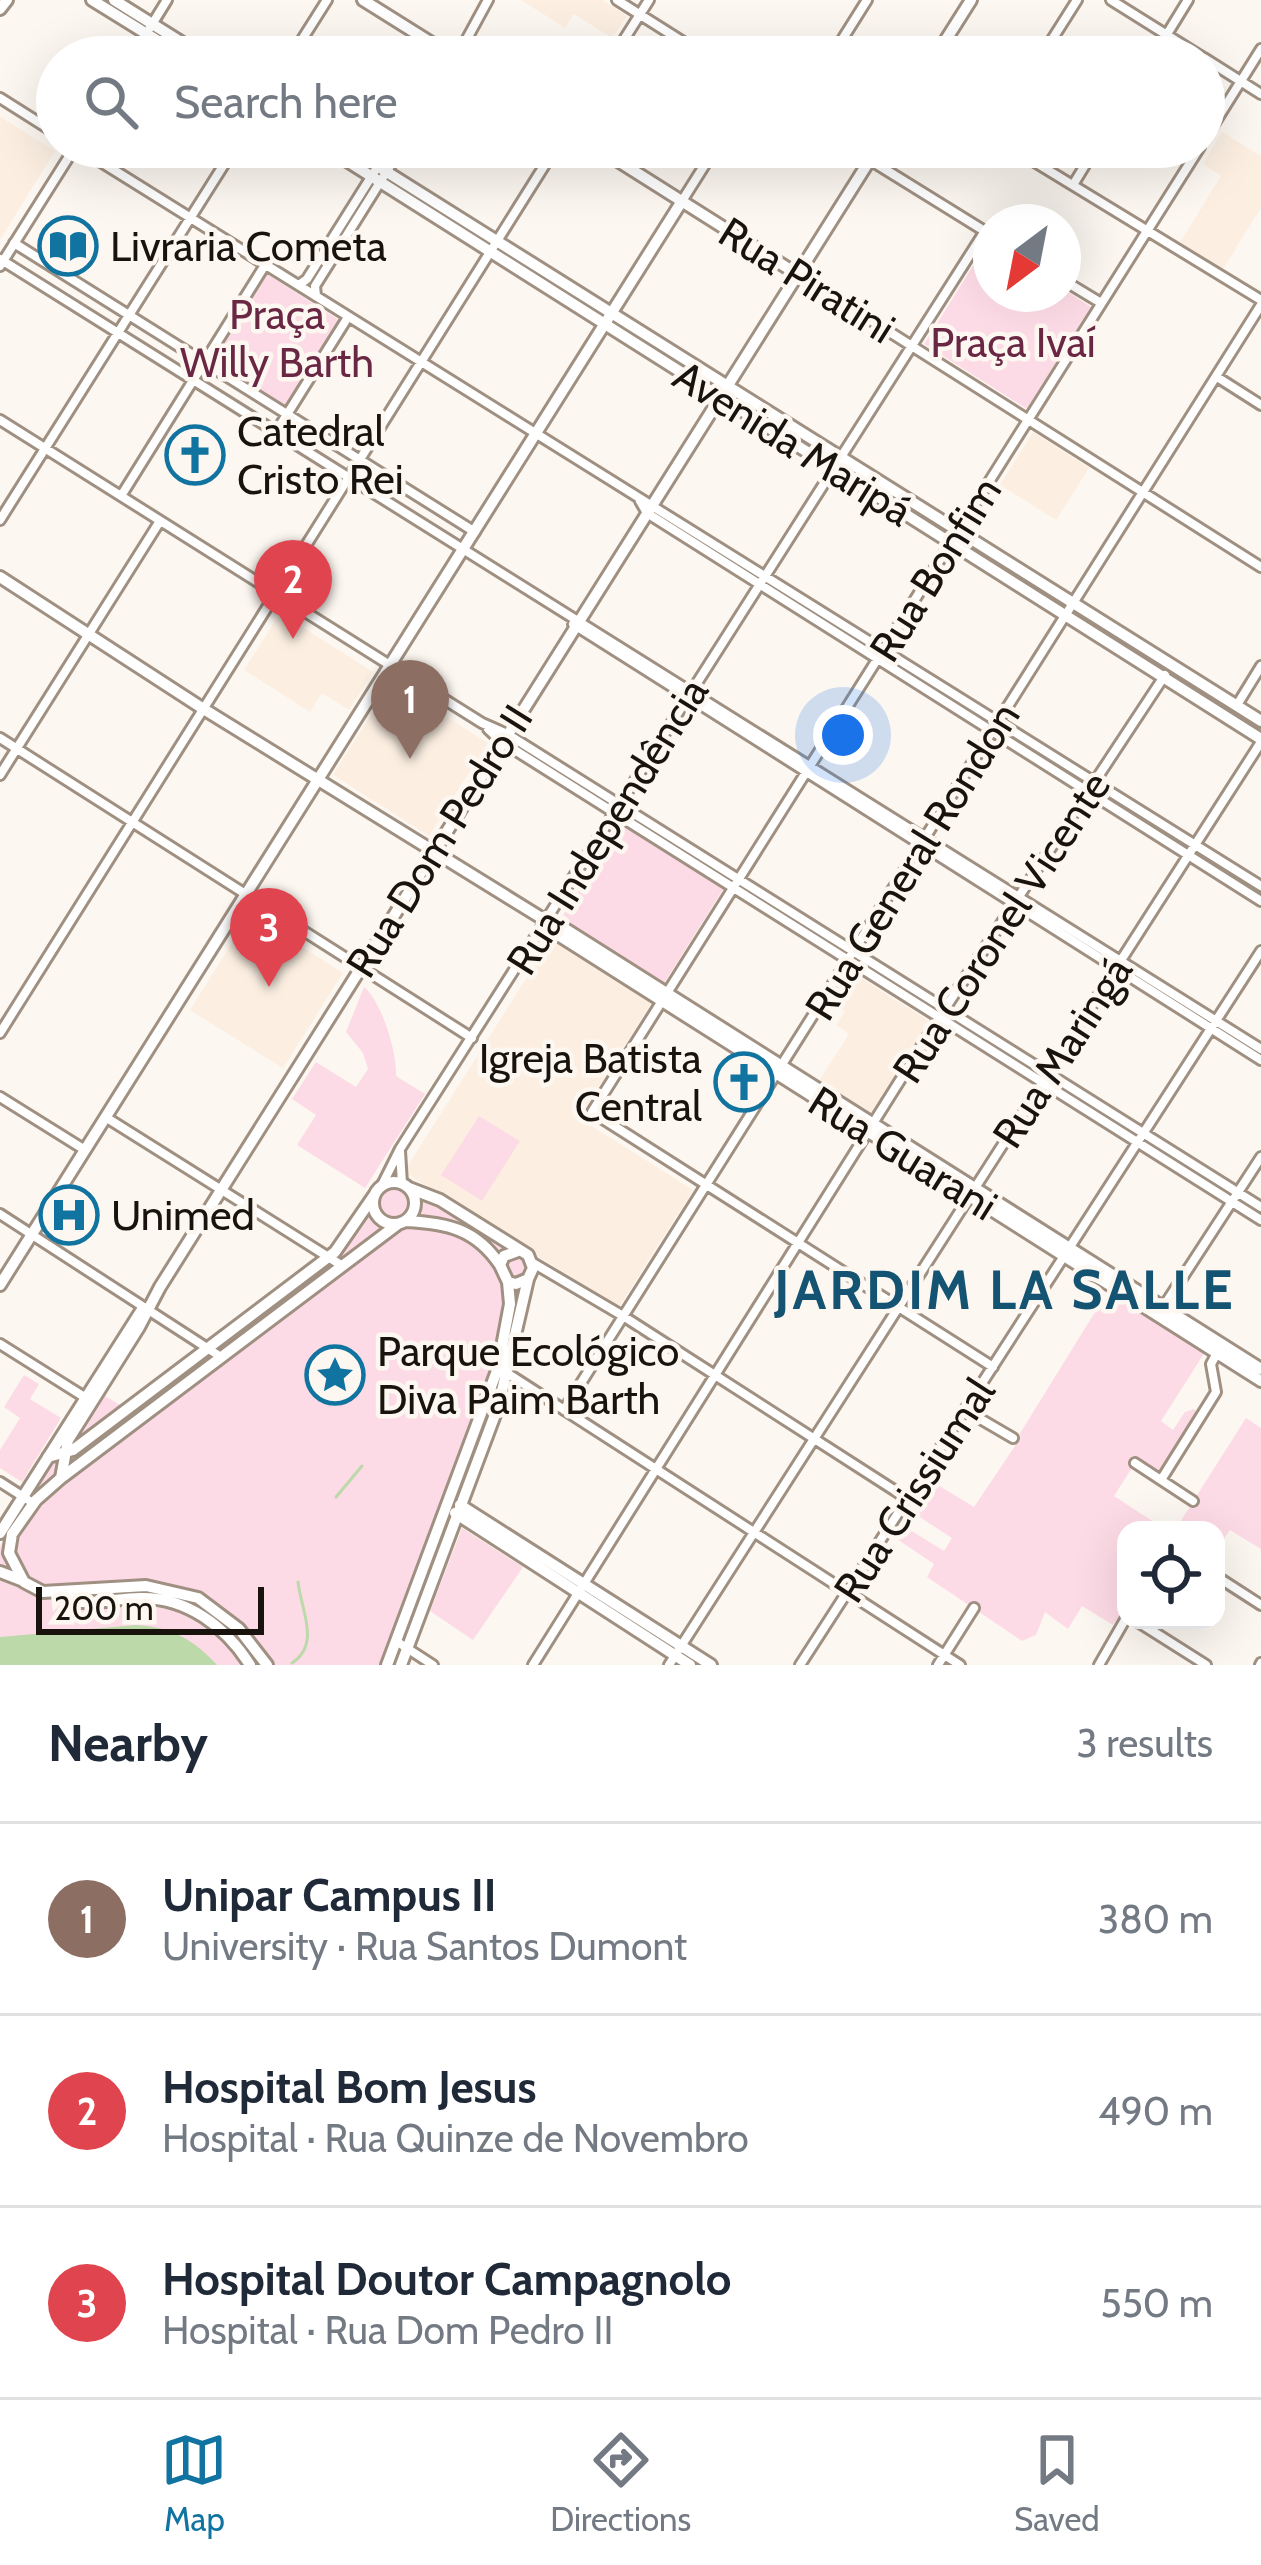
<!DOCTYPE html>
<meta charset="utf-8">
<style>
body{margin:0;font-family:Cabin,sans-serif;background:#f2f2f3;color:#1f2937}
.controls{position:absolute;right:36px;bottom:36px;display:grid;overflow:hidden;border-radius:24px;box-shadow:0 12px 48px #0002}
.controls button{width:108px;height:108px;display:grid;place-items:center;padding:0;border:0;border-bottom:3px solid #e0e1e3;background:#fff;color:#1f2937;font:60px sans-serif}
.compass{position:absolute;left:973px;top:204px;width:108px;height:108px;border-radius:50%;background:#fff;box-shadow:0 12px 48px #0002;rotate:212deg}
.scale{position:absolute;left:36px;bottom:30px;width:228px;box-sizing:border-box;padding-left:12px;border:6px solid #19130e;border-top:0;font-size:33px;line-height:42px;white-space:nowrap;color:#19130e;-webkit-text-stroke:9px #fdf7f1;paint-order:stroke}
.you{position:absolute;left:843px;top:735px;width:42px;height:42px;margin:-30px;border:9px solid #fff;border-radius:50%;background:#1a73e8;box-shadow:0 0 0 18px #1a73e833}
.badge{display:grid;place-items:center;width:78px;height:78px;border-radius:50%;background:#1173a0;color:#fff;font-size:39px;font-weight:700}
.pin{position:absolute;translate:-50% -99px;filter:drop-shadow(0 3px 6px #0008)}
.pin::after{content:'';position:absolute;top:63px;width:42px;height:36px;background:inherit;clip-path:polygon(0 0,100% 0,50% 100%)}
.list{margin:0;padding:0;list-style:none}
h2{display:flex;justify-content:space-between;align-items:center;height:156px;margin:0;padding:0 48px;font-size:51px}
h2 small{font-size:39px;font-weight:400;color:#747a83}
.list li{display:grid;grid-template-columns:78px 1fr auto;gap:36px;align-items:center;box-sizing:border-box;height:192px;padding:0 48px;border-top:3px solid #e0e1e3}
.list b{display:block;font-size:45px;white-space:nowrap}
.list p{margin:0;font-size:39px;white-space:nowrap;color:#747a83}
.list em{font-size:39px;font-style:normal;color:#747a83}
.icon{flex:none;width:66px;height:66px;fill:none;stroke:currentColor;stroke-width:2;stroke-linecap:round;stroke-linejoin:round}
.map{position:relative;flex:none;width:1261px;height:1665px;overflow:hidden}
.search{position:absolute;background:#fff;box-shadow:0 12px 48px #0002;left:36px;right:36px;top:36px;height:132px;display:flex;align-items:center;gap:30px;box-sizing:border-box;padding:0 42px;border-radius:66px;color:#747a83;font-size:45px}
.sheet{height:732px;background:#fff}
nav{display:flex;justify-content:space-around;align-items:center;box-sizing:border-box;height:168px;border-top:3px solid #e0e1e3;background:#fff;font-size:33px;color:#747a83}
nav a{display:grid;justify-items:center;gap:6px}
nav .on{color:#1173a0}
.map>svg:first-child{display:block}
.built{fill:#fcefe2}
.green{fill:#fddbe6}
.water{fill:#bcd9a9}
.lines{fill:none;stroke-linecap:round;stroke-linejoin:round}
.stream{stroke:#bcd9a9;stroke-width:3}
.street-casing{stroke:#9f9082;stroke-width:14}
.secondary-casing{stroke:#9f9082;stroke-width:16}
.primary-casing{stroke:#9f9082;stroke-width:16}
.street{stroke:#fff;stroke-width:8}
.secondary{stroke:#fff;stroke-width:10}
.primary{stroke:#fff;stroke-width:10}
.labels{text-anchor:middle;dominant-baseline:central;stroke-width:9;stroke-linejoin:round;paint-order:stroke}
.poi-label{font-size:42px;fill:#19130e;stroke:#fdf7f1;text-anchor:start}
.street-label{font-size:42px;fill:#19130e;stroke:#fdf7f1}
.park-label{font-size:42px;fill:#6a2744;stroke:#fdf7f1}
.district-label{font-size:54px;font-weight:bold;letter-spacing:3px;fill:#155372;stroke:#fdf7f1}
</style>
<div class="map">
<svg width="1261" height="1665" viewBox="0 0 1261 1665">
<rect width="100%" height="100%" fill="#fdf7f1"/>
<path class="built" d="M 521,0 L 602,0 L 627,16 L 612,38 L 574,14 L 565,28 Z
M 0,117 L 55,151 L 0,240 Z
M 1222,132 L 1261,156 L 1261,208 L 1223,269 L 1180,242 L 1221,176 L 1203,164 Z
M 1033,432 L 1089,468 L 1056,520 L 1000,485 Z
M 280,613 L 373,672 L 349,710 L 322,693 L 310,712 L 244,670 Z
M 391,682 L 488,743 L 429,836 L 333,775 Z
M 250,914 L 343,973 L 283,1068 L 190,1010 Z
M 551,939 L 652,1002 L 579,1118 L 693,1190 L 619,1307 L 404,1172 Z
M 853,973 L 929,1021 L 871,1117 L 817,1084 L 849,1034 L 836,1025 L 845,1011 L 833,1004 Z"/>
<path class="green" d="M 988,242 L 991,294 L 1063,294 L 1063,289 L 1091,307 L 1027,409 L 924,344 Z
M 267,274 L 339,320 L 284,408 L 210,362 Z
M 621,823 L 724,888 L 663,985 L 560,920 Z
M 364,987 C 382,1002 397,1052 396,1076 L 425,1094 L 365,1188 L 297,1145 L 316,1115 L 292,1099 L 316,1062 L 356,1087 L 368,1069 L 363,1053 L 346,1032 Z
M 479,1116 L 520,1141 L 482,1201 L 441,1175 Z
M 397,1186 L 414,1191 L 528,1255 L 525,1287 L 499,1379 L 501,1384 L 403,1665 L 0,1665 L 0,1546 L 10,1528 L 0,1541 L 0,1537 L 19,1514 L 48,1462 L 75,1444 L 105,1396 L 125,1408 L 336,1257 L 380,1189 Z
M 1108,1291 L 1205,1352 L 1161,1421 L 1173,1430 L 1185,1412 L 1194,1409 L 1198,1413 L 1160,1474 L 1137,1460 L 1114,1496 L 1166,1530 L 1126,1530 L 1126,1606 L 1113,1625 L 1082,1606 L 1068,1629 L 1045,1612 L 1036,1635 L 1022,1641 L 927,1577 L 934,1564 L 894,1537 L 902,1525 L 944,1551 L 952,1538 L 912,1512 L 931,1481 L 974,1507 L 1021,1437 L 1019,1435 Z
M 24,1375 L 39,1384 L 30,1399 L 61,1418 L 22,1482 L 0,1468 L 0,1450 L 20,1418 L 4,1407 Z
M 1246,1418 L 1261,1428 L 1261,1549 L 1230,1530 L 1216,1550 L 1216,1530 L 1175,1530 Z
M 462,1528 L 523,1567 L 473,1640 L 430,1611 Z"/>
<path class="water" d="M 136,1625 C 171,1627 193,1639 217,1665 L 0,1665 L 0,1637 Z"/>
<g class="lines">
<path class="stream" d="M 336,1497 L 362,1466
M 292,1663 C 321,1644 301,1610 298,1582"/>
<g class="street-casing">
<path id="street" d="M 617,0 L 707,57
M 1111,0 L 1202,57
M 132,57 L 167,0
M 291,57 L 327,0
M 457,57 L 488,0
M 613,57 L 649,0
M 864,57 L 840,43 L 867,0
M 1041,57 L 1077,0
M 1153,57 L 1188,0
M 1204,58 L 1261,94
M 0,98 L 57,134
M 1204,140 L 1261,49
M 77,147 L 1261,886
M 849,147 L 991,235
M 1010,147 L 1261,300
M 1073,185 L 1096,147
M 682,201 L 716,147
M 14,243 L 475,532
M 0,259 L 1261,1049
M 0,266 L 75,147
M 798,274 L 1261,567
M 1063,280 L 1101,303
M 299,285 L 307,279 L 390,147
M 316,296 L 315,286 L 402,147
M 1217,377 L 1261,405
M 0,420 L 482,723 L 507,734 L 1261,1207
M 276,432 L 348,317
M 121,496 L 265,265
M 640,501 L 647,513 L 1261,901
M 0,520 L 235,147
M 573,624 L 1261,1060
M 1237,705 L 1261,666
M 488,729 L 502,742 L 1261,1220
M 0,738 L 472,1038
M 0,775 L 160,521
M 0,1033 L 556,147
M 0,1097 L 85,1150
M 107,1118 L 341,1265
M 400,1151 L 402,1184
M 382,1185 L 400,1149 L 985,231
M 0,1214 L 221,1357
M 533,1263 L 623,1316 L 908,1499
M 1162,1309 L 1261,1157
M 0,1344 L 86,1398
M 993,1367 L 592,1112 L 1200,147
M 507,1373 L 960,1665
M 564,1410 L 1261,305
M 965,1410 L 1013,1438
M 1135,1463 L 1193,1501
M 1161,1480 L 1216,1392 L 1211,1364 L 1217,1353
M 0,1482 L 33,1503
M 1216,1576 L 1261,1605
M 1135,1620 L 1206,1665
M 396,1641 L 433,1665
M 533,1665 L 946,1007 L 1165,675
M 669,1665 L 1261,742
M 800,1665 L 1261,951
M 938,1665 L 974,1608
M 1099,1665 L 1126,1618
M 1260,1665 L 1261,1663"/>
</g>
<g class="secondary-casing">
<path id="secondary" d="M 363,0 L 454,57
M 935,57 L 971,0
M 596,147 L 797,274
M 0,577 L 202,708 L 548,922 L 559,925 L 1261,1369
M 548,922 L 555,933 L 1261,1381
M373 1203a21 21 0 1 1 42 0a21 21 0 1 1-42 0Z
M 409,1188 L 440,1200 L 528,1255 L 533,1268 L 528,1279 L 516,1284 L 508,1282
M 406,1221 C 447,1223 476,1229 500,1265
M 0,1285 L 682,201
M 48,1457 L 73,1450 L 335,1252 L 375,1194
M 61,1478 L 68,1440 L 139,1327 L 160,1287 L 878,147
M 460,1505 L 711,1665
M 455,1513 L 690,1665
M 0,1533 L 143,1308
M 0,1572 L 21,1580
M 69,1592 L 82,1602 C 102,1603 121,1598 140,1598 C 187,1597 226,1627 250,1665
M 267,1665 L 239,1629 L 198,1598 L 146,1586 L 43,1592 L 24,1582 L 9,1553 L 12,1534 L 36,1500 L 61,1478 L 398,1224
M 387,1665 L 498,1368 L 510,1304 L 508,1282 L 500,1265 L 504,1256 L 518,1251
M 401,1665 L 499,1404 L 528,1279"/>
</g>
<g class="primary-casing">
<path id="primary" d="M 92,0 L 184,57
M 114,0 L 205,57
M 0,9 L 7,0
M 325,147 L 1261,739
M 347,147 L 1261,721"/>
</g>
<use href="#street" class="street"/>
<use href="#secondary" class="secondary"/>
<use href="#primary" class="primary"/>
</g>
<defs>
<g id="library-ring" transform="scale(3)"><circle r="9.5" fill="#fdf7f1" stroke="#1173a0" stroke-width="1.5"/><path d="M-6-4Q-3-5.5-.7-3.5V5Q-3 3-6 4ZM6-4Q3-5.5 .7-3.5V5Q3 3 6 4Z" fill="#1173a0"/></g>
<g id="church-ring" transform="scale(3)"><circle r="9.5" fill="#fdf7f1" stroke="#1173a0" stroke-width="1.5"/><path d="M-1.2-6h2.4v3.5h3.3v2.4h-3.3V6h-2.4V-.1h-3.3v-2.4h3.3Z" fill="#1173a0"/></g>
<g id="hospital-ring" transform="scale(3)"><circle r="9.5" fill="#fdf7f1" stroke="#1173a0" stroke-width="1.5"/><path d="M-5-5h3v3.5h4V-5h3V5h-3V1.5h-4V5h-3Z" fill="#1173a0"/></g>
<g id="sight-ring" transform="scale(3)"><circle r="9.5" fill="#fdf7f1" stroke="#1173a0" stroke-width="1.5"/><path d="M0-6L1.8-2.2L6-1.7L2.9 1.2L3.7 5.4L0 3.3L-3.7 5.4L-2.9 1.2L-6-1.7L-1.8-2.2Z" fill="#1173a0"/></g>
</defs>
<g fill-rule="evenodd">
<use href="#library-ring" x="68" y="246"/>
<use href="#church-ring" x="195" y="455"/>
<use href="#church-ring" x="744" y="1082"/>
<use href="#hospital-ring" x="69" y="1215"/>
<use href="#sight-ring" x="335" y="1375"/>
</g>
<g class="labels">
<g class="poi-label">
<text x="110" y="246">Livraria Cometa</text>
<text x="237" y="431">Catedral<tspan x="237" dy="48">Cristo Rei</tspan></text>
<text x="702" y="1058" text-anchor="end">Igreja Batista<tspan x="702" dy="48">Central</tspan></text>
<text x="111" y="1215">Unimed</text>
<text x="377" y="1351">Parque Ecológico<tspan x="377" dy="48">Diva Paim Barth</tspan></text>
</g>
<g class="street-label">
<text transform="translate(807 280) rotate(32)">Rua Piratini</text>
<text transform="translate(793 443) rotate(32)">Avenida Maripá</text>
<text transform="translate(935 569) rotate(-58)">Rua Bonfim</text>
<text transform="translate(607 826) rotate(-58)">Rua Independência</text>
<text transform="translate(439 841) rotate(-58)">Rua Dom Pedro II</text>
<text transform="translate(912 861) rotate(-58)">Rua General Rondon</text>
<text transform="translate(1001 927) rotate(-57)">Rua Coronel Vicente</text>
<text transform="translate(1062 1052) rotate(-57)">Rua Maringá</text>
<text transform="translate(903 1153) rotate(32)">Rua Guarani</text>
<text transform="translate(914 1490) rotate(-57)">Rua Crissiumal</text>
</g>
<g class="park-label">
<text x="277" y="314">Praça<tspan x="277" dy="48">Willy Barth</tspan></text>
<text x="1013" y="342">Praça Ivaí</text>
</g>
<g class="district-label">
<text x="1005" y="1290">JARDIM LA SALLE</text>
</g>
</g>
</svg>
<div class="controls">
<button><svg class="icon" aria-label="locate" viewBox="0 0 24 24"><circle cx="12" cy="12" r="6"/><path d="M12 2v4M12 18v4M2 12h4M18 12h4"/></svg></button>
</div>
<svg class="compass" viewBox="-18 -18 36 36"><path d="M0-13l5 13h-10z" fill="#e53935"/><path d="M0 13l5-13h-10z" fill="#747a83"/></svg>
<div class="scale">200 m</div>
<div class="you"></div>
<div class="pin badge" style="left:410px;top:759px;background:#8d6e63">1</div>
<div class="pin badge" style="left:293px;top:639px;background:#e0444e">2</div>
<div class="pin badge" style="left:269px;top:987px;background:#e0444e">3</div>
<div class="search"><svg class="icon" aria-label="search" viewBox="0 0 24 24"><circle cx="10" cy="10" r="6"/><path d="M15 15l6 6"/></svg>Search here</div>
</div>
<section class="sheet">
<h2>Nearby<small>3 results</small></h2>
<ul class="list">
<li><span class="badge" style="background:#8d6e63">1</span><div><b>Unipar Campus II</b><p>University · Rua Santos Dumont</p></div><em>380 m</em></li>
<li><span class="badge" style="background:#e0444e">2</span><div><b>Hospital Bom Jesus</b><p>Hospital · Rua Quinze de Novembro</p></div><em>490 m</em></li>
<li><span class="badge" style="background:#e0444e">3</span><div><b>Hospital Doutor Campagnolo</b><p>Hospital · Rua Dom Pedro II</p></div><em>550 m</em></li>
</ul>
</section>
<nav>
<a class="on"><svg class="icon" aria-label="map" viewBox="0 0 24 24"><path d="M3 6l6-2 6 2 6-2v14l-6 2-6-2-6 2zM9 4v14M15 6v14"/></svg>Map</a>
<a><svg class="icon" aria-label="directions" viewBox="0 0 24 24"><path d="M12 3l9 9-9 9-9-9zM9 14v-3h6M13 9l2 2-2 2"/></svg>Directions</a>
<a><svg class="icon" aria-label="saved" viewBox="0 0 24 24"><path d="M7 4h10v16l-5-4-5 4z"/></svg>Saved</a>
</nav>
